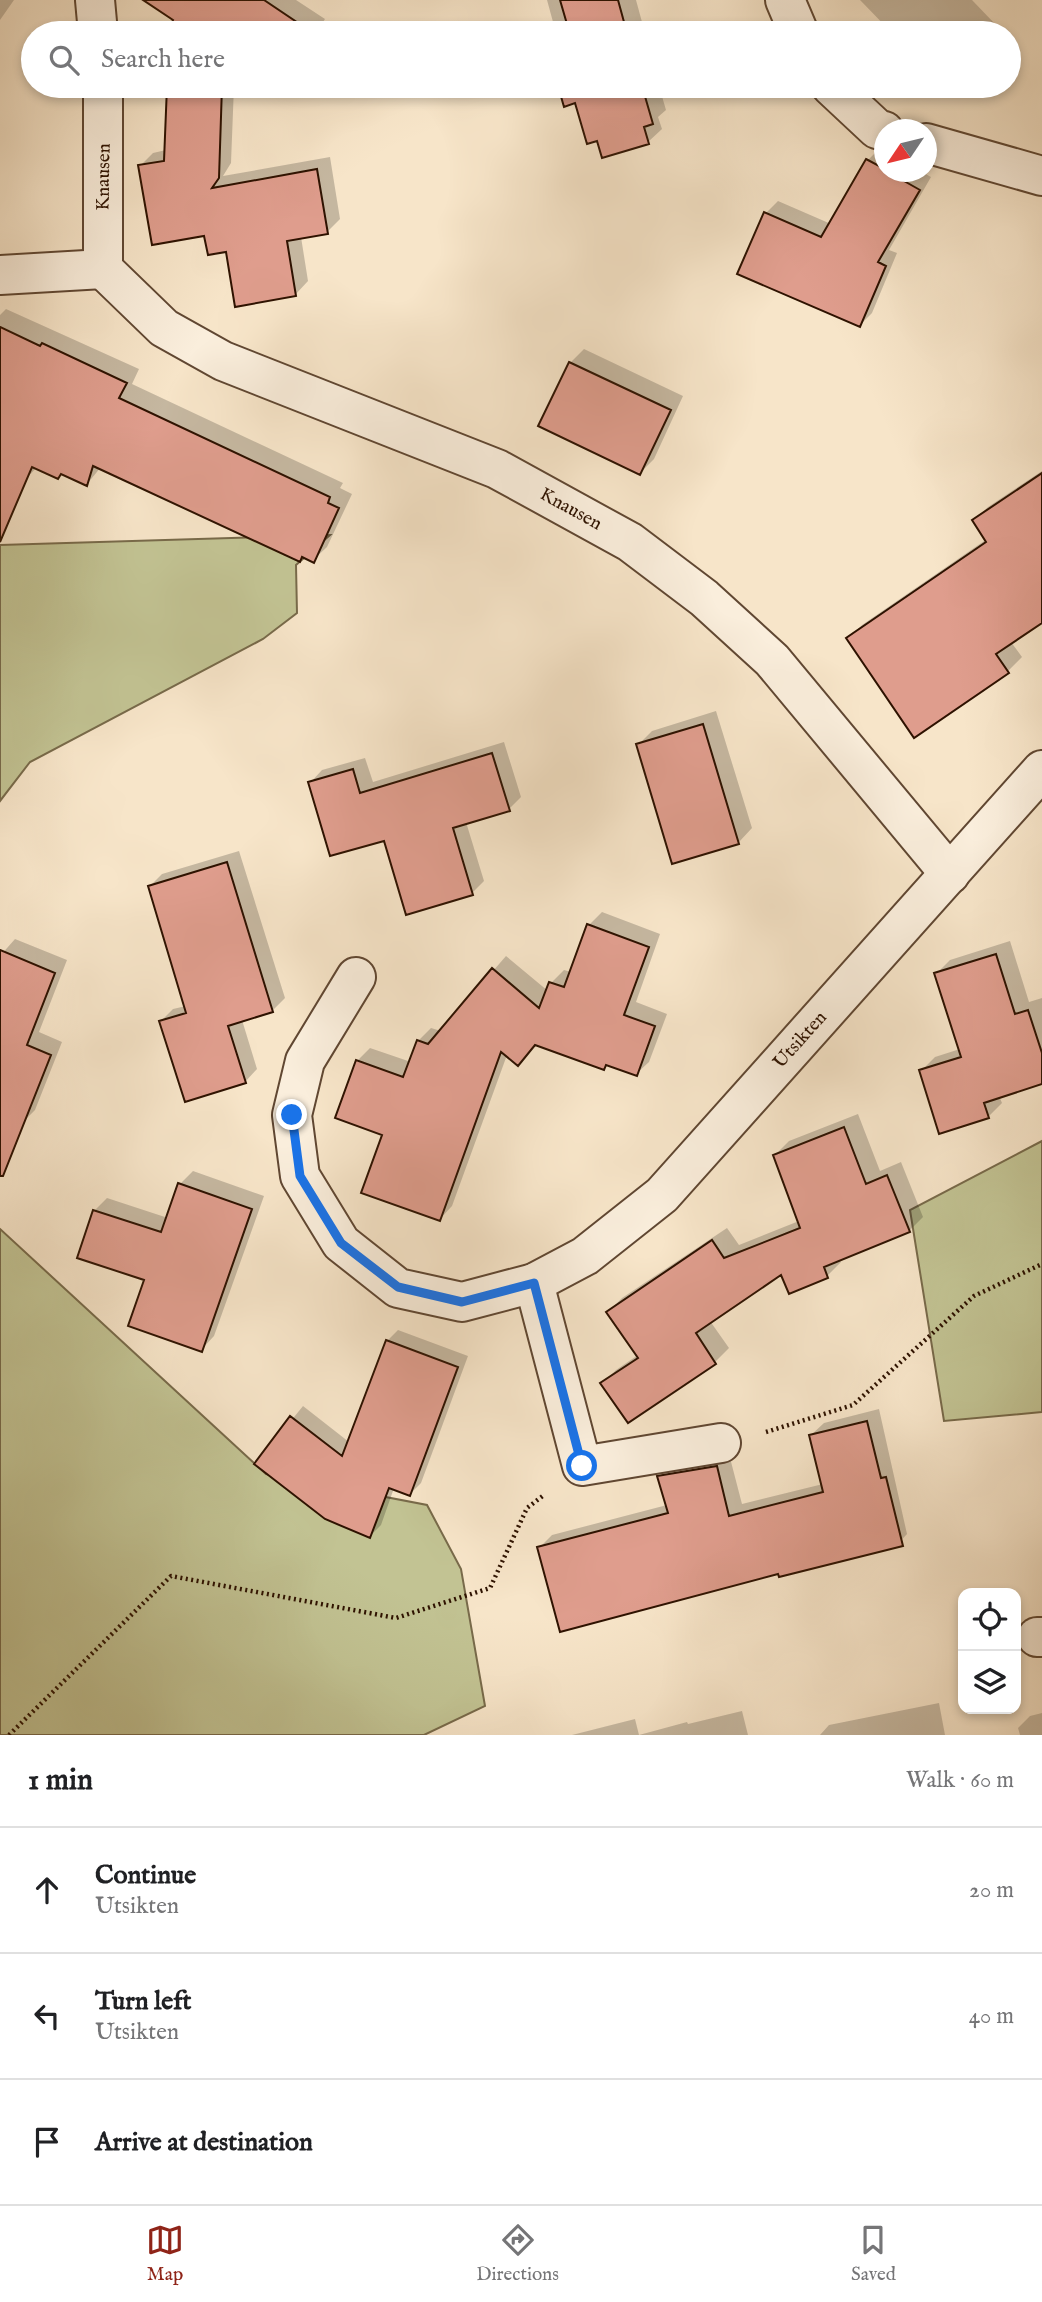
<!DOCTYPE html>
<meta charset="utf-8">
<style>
body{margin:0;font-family:"IM FELL English",serif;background:#f6f6f6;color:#202124}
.controls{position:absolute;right:21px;bottom:21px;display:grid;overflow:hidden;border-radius:14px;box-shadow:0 4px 10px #0003}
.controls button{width:63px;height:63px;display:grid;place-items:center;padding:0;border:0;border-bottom:2px solid #e0e0e0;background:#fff;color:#202124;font:35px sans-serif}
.compass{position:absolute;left:874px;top:119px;width:63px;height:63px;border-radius:50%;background:#fff;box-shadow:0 4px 10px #0003;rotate:235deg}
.stop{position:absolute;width:21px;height:21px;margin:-16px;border:5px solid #1a73e8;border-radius:50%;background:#fff}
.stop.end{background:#1a73e8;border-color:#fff;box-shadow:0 2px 7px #0008}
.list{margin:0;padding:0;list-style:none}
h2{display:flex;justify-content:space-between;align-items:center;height:91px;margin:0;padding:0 28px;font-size:30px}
h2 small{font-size:23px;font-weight:400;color:#757577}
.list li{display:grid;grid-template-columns:46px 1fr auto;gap:21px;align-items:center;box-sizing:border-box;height:126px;padding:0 28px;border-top:2px solid #e0e0e0}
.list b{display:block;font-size:26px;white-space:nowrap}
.list p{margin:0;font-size:23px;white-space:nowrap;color:#757577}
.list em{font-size:23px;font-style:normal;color:#757577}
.icon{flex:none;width:38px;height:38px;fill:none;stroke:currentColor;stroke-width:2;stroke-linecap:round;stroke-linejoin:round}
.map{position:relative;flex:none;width:1042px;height:1735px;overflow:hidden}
.search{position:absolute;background:#fff;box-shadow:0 4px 10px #0003;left:21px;right:21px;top:21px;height:77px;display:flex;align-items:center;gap:18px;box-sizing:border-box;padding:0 24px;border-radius:38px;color:#757577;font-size:26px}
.sheet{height:469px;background:#fff}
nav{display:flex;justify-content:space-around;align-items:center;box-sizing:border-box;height:98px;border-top:2px solid #e0e0e0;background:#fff;font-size:19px;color:#757577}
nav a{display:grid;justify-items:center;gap:4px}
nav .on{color:#8f2418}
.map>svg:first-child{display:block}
.green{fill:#c2c393;stroke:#786a4a;stroke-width:2}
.shadow{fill:#0003}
.building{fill:#df9d8d;stroke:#2e1200;stroke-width:2}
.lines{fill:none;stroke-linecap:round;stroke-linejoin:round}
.minor-casing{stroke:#604732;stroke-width:42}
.path{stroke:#2e1200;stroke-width:4.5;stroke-dasharray:2 3.5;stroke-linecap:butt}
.minor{stroke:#faeedc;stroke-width:38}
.route{stroke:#1a73e8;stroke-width:9}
.labels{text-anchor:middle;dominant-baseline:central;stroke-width:7;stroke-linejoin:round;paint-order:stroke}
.street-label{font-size:19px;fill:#2e1200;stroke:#faeedc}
</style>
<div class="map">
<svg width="1042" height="1735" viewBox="0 0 1042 1735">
<rect width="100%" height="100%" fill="#f7e5c9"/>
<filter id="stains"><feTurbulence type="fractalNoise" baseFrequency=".00286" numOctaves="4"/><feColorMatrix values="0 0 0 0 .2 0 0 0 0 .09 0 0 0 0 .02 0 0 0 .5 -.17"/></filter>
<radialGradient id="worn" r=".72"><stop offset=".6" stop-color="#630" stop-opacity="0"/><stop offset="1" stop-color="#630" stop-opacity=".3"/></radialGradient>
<path class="green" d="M 330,535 L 296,565 L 297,613 L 263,639 L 30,762 L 0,801 L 0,545 Z
M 1042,1141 L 1042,1412 L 944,1421 L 910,1210 Z
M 0,1229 L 266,1474 L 427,1505 L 461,1569 L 485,1706 L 424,1735 L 0,1735 Z"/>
<path class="shadow" d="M 0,0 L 14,0 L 0,20 Z
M 178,0 L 296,0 L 325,19 L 316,33 L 170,33 L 171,27 L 176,19 Z
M 547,0 L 636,0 L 645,33 L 556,33 Z
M 860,0 L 972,0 L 996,25 L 987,33 L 892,33 Z
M 168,86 L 234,86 L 231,163 L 223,176 L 330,157 L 340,219 L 327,232 L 301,237 L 308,281 L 295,295 L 206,234 L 140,166 L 153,153 L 166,150 Z
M 559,86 L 659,86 L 666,110 L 658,117 L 662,129 L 648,142 L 598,139 L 576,101 L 565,105 Z
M 880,148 L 884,150 L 884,172 L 922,172 L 931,177 L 889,250 L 897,253 L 872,313 L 860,325 L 766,213 L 778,201 L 831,224 L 868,160 Z
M 6,309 L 139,369 L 132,384 L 343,483 L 340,488 L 352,494 L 327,547 L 313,560 L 303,556 L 299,560 L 101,467 L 87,484 L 62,472 L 37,467 L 26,479 L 0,466 L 0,315 Z
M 584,349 L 683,396 L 654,459 L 640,473 L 570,363 Z
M 1042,471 L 1042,621 L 1011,642 L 1022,657 L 1008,671 L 967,700 L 848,639 L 862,625 L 987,539 L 974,520 L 988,507 Z
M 716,711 L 752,828 L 739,842 L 673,862 L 638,745 L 652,731 Z
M 504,742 L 521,797 L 509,809 L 466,822 L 484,881 L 472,893 L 385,838 L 310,783 L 322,770 L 365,758 L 373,782 Z
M 239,851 L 285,998 L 272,1011 L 242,1020 L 257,1069 L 245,1082 L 161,1021 L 173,1009 L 186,1006 L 150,886 L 162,874 Z
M 602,912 L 660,934 L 636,1002 L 667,1014 L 649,1062 L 636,1074 L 608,1064 L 604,1068 L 536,1044 L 518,1064 L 507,1055 L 452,1206 L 440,1219 L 384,1134 L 357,1061 L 370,1048 L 411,1062 L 418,1041 L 431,1028 L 441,1031 L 506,956 L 548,991 L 551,983 L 564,970 L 571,972 L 589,925 Z
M 15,939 L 67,960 L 39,1032 L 62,1042 L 35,1110 L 26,1119 L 12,1155 L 0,1167 L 0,956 Z
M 1010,941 L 1029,1002 L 1042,998 L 1042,1083 L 999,1096 L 1002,1103 L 988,1117 L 921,1071 L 935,1057 L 960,1049 L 936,974 L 950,960 Z
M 858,1114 L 880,1171 L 901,1162 L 923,1217 L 909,1231 L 839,1259 L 841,1262 L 827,1276 L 782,1272 L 710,1321 L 729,1348 L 715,1362 L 629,1421 L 603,1383 L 616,1370 L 638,1355 L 608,1312 L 622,1298 L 727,1228 L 739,1245 L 799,1221 L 775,1155 L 789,1141 Z
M 193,1171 L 264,1196 L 214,1336 L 201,1350 L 94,1211 L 107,1198 L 168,1218 L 180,1184 Z
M 398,1330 L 468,1356 L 421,1483 L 410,1494 L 394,1488 L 381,1525 L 370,1536 L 256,1464 L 303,1406 L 349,1442 L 387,1341 Z
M 879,1409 L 907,1534 L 895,1547 L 779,1572 L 539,1548 L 552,1535 L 667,1505 L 659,1476 L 672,1464 L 729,1454 L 742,1504 L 823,1484 L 811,1435 L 824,1423 Z
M 939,1703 L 945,1735 L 820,1735 L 829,1725 Z
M 742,1711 L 748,1735 L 639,1735 L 687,1722 L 688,1724 Z
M 1042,1713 L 1042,1735 L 1020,1735 L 1018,1728 L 1030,1716 Z
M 635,1719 L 639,1735 L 572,1735 Z"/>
<path class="building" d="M 143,0 L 264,0 L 313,33 L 169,33 L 169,27 L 173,20 Z
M 560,0 L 618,0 L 627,33 L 561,33 L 569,31 Z
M 167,86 L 222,86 L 219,178 L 212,188 L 317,169 L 328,234 L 287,241 L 296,296 L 235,307 L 226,252 L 208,255 L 204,236 L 152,245 L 138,165 L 164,161 Z
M 558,86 L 642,86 L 653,124 L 644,127 L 649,144 L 602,158 L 597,141 L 587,144 L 575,103 L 564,107 Z
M 866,159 L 885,169 L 885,172 L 888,172 L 920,190 L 878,262 L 886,266 L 860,327 L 737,274 L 764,212 L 821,237 Z
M 0,327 L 40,346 L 42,343 L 127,383 L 119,398 L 330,497 L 328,503 L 339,508 L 314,563 L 302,557 L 300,562 L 93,466 L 87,486 L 61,474 L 58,479 L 32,467 L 0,542 Z
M 569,362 L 671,410 L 640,475 L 538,426 Z
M 1042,473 L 1042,623 L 996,654 L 1009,673 L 914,738 L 846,638 L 986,542 L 972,520 Z
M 703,724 L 739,844 L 672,864 L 636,744 Z
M 492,753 L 510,811 L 453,828 L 473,895 L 406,915 L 384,841 L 330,856 L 308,782 L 353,769 L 360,793 Z
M 227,862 L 273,1012 L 228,1026 L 246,1083 L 185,1102 L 159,1021 L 186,1013 L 148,886 Z
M 587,924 L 649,947 L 624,1015 L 655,1026 L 637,1076 L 606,1065 L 604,1070 L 535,1045 L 518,1066 L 501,1052 L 440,1221 L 361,1193 L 382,1135 L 335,1118 L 356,1060 L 403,1077 L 417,1040 L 428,1044 L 492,968 L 539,1008 L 549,982 L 564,987 Z
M 0,950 L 55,973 L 27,1045 L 51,1055 L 3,1176 L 0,1176 Z
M 996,954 L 1015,1014 L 1028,1010 L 1042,1053 L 1042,1084 L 984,1103 L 989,1118 L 939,1134 L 919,1070 L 961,1057 L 934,973 Z
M 844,1127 L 866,1184 L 887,1175 L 910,1232 L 824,1267 L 828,1278 L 789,1294 L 781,1275 L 696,1333 L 716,1364 L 628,1423 L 600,1383 L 638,1358 L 606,1312 L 712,1240 L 724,1258 L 800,1228 L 773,1155 Z
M 178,1183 L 252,1209 L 202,1352 L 128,1326 L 144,1280 L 77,1258 L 93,1210 L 161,1232 Z
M 386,1340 L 458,1367 L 410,1496 L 389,1488 L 370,1538 L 325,1519 L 254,1464 L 290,1416 L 342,1456 Z
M 867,1421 L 881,1478 L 886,1477 L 903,1546 L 779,1577 L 778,1574 L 560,1632 L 537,1547 L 668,1513 L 657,1476 L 717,1466 L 729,1516 L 823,1492 L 809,1435 Z"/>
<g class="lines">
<g class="minor-casing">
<g id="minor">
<path d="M 95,0 L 98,33"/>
<path d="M 785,0 L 799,33"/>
<path id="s1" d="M 103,86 L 103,269 L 164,328 L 223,361 L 497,469 L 630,542 L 704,598 L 772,660 L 950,874"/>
<path d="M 831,86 L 877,129 L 884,131"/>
<path d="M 926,143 L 1042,176"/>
<path d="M 0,275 L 103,269"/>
<path id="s2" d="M 356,977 L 305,1061 L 292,1115 L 300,1176 L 341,1243 L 398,1288 L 462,1302 L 534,1283 L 585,1256 L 662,1195 L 1042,770"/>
<path d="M 534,1283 L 582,1466 L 721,1443"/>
<path d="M 1037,1637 L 1042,1637"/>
</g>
</g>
<path class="path" d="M 766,1432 L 853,1405 L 974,1296 L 1042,1264
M 9,1735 L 171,1576 L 396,1618 L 490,1588 L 527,1508 L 544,1495"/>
<use href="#minor" class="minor"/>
</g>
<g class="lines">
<path class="route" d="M 292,1115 L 300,1176 L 341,1243 L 398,1287 L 462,1302 L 534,1283 L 582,1466"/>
</g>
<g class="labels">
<g class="street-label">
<text transform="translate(104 177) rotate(-89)">Knausen</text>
<text stroke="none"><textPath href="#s1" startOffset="714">Knausen</textPath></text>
<text stroke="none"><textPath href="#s2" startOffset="870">Utsikten</textPath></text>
</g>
</g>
<rect width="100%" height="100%" filter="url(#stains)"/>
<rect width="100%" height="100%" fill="url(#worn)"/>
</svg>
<div class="controls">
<button><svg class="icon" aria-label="locate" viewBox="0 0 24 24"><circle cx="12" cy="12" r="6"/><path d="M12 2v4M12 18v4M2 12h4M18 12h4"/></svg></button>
<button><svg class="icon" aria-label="layers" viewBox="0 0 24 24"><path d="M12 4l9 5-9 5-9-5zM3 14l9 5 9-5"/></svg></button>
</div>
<svg class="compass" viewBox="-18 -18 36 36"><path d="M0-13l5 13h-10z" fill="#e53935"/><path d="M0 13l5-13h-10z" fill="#757577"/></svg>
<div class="stop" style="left:582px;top:1466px"></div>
<div class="stop end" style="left:292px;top:1115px"></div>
<div class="search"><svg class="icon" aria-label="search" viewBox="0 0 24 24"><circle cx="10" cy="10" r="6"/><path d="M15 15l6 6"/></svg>Search here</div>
</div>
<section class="sheet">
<h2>1 min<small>Walk · 60 m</small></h2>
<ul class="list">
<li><svg class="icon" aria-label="ahead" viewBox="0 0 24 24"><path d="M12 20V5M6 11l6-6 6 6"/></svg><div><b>Continue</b><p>Utsikten</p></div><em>20 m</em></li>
<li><svg class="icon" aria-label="left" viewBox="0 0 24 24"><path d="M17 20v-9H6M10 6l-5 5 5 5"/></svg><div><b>Turn left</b><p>Utsikten</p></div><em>40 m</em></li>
<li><svg class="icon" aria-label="arrive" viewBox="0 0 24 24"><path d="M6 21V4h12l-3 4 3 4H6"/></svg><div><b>Arrive at destination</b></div></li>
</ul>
</section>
<nav>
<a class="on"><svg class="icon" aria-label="map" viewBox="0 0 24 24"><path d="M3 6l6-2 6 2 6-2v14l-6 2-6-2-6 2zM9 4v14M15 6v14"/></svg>Map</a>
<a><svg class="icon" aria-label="directions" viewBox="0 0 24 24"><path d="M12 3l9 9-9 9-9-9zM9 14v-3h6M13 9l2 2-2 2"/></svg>Directions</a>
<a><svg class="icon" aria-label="saved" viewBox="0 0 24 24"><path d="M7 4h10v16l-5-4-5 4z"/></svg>Saved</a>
</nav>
